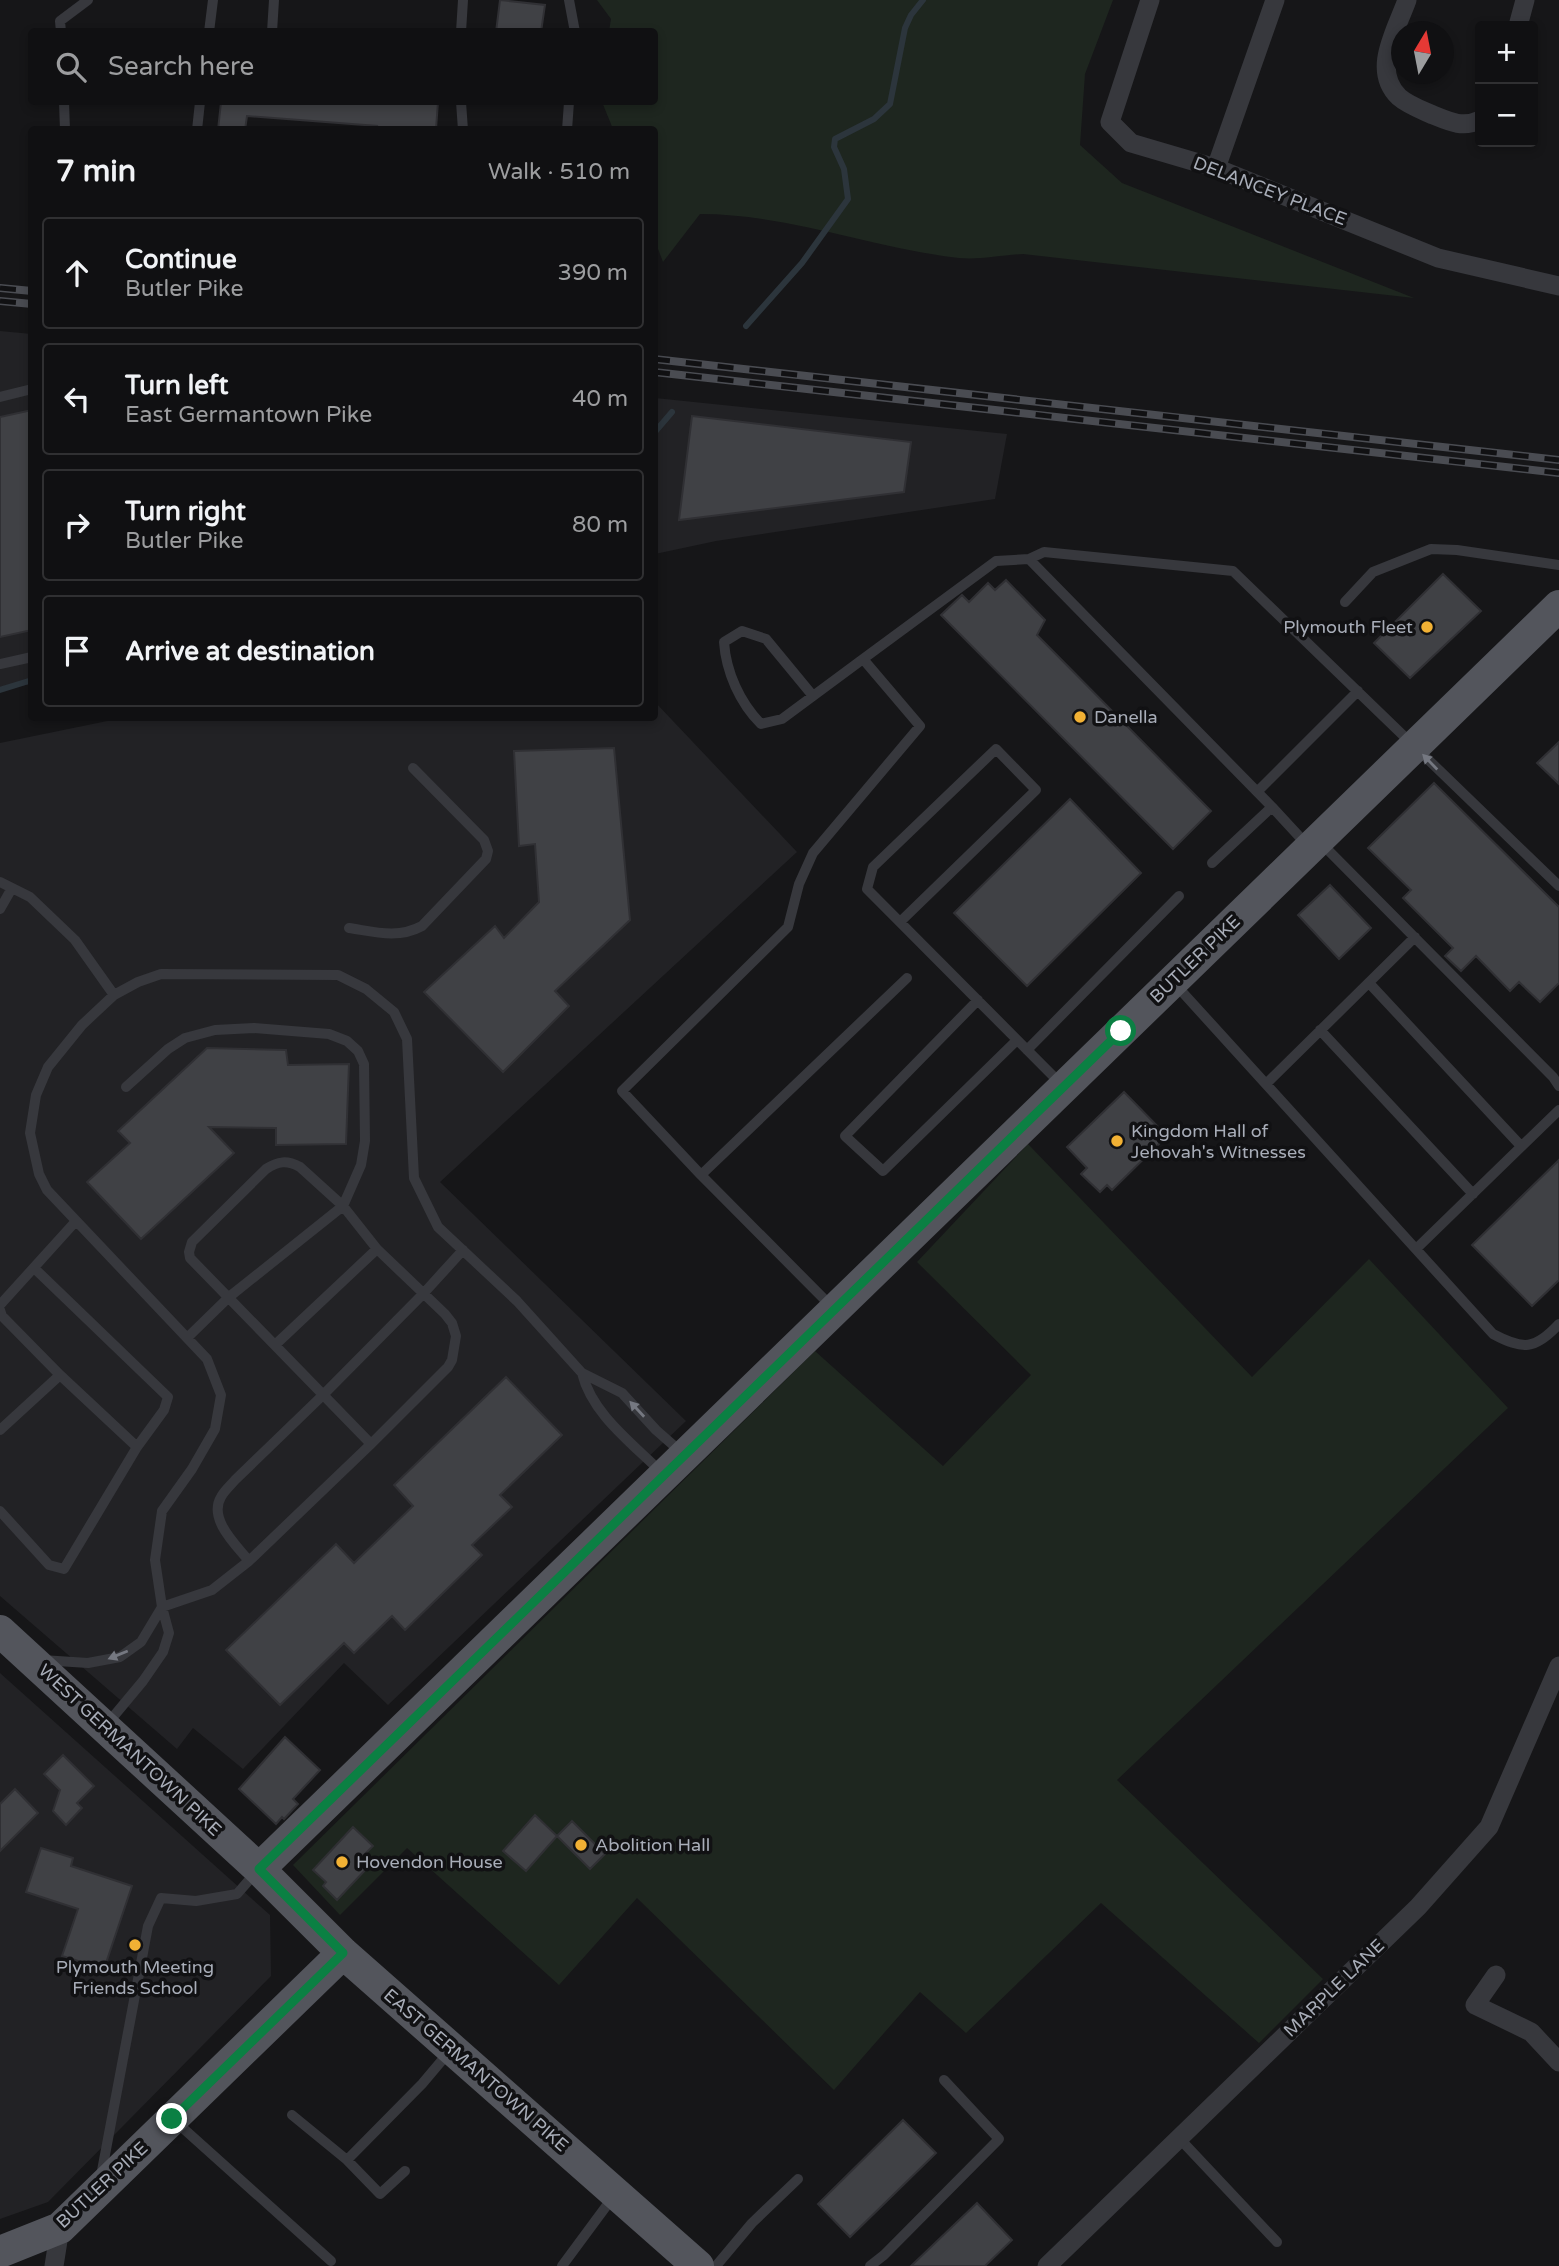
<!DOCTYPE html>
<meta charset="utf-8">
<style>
body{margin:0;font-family:"Varela Round",sans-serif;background:#19191b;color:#f1f3f6}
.controls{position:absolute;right:21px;top:21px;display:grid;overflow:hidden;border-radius:7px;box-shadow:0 4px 10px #0003}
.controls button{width:63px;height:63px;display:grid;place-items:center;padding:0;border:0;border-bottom:2px solid #303032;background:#101012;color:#f1f3f6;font:35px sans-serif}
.compass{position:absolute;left:1391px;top:21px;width:63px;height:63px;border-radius:50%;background:#101012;box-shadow:0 4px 10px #0003;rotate:10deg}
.stop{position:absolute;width:21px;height:21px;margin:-16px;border:5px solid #0b8043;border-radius:50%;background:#fff}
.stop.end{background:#0b8043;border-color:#fff;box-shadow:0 2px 7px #0008}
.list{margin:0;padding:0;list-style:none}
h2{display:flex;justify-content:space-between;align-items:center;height:91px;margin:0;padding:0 28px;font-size:30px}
h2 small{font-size:23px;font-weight:400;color:#9c9d9f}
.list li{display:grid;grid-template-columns:46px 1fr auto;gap:21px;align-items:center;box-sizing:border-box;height:112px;margin:0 14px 14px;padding:0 14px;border:2px solid #303032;border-radius:7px}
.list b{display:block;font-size:26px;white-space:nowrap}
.list p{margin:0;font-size:23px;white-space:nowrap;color:#9c9d9f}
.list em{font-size:23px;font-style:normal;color:#9c9d9f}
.icon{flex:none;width:38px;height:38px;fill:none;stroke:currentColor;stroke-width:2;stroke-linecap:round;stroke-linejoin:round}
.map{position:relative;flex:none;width:1559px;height:2266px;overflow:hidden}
.search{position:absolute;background:#101012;box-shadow:0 4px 10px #0003;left:28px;top:28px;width:630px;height:77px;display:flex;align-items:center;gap:18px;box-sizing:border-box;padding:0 24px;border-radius:7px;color:#9c9d9f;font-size:26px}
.panel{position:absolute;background:#101012;box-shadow:0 4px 10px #0003;left:28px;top:126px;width:630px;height:595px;border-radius:7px}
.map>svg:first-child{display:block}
.built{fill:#222225}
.green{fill:#1e261f}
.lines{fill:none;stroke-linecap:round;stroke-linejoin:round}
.stream{stroke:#2c353c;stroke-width:6}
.building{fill:#404145;stroke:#303034;stroke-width:2}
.lane{stroke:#37383d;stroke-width:10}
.street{stroke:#37383d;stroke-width:19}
.primary{stroke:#53555c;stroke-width:32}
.rail-casing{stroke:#4a4c52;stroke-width:8}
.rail{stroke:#111113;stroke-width:5;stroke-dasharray:16;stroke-linecap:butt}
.oneway{fill:#757881}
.route{stroke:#0b8043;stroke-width:9}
.poi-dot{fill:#f2b134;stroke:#111113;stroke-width:2.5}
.labels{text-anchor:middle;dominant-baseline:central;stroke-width:7;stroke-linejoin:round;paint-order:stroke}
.street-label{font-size:18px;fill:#a8adb8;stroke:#111113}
.poi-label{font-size:18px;fill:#a8adb8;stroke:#111113;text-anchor:start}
</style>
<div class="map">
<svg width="1559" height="2266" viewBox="0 0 1559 2266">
<rect width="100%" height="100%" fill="#161618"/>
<path class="built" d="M 0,331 L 32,334 L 31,684 L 0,690 Z
M 655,398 L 1007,434 L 995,499 L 716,541 L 655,554 Z
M 655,702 L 797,852 L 440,1182 L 686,1421 L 388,1705 L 344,1663 L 243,1769 L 193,1728 L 177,1749 L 0,1596 L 0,743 L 122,718 L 654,718 Z
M 0,1673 L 270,1915 L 271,1976 L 48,2202 L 0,2219 Z"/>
<path class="green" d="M 597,0 L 1113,0 L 1085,74 L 1080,145 L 1122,183 L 1414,298 L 1023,254 C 1002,255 979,260 959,258 C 871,248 788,214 700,214 L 663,262 L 655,241 L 654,130 L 613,129 L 602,102 L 654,102 L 654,32 L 609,31 L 611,19 Z
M 1028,1144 L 1252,1377 L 1369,1259 L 1508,1408 L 1117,1780 L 1323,1979 L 1259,2043 L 1101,1903 L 966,2033 L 920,1992 L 834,2090 L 637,1898 L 559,1985 L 407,1848 L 340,1915 L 293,1865 L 815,1351 L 943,1466 L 1031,1375 L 917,1262 Z"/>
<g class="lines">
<path class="stream" d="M 746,326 L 802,263 L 848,199 L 844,169 L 834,147 L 835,139 L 874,119 L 890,104 L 905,28 L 911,15 L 923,0
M 654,433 L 672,412
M 0,690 L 32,680"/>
</g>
<path class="building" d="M 500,0 L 545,5 L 541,32 L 496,32 Z
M 221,102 L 438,102 L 436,129 L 376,130 L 377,126 L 247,116 L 245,130 L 218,130 Z
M 32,410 L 32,630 L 0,637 L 0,417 Z
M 692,416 L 911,442 L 904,492 L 679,520 Z
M 1443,574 L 1481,611 L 1410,678 L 1374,643 Z
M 1006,580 L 1045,620 L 1037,635 L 1211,811 L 1173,849 L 941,615 L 962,595 L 969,602 L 988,583 L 995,590 Z
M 1559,742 L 1559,784 L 1537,763 Z
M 614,748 L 630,920 L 555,991 L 569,1006 L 503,1072 L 424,992 L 495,926 L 504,938 L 539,902 L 535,844 L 519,846 L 514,751 Z
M 1434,783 L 1559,907 L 1559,983 L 1540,1002 L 1519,982 L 1510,991 L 1476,956 L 1461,971 L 1445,956 L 1453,948 L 1403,898 L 1411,890 L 1368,848 Z
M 1070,799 L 1141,873 L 1027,986 L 954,913 Z
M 1330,885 L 1371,928 L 1339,959 L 1298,915 Z
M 207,1048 L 286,1050 L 288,1065 L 349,1064 L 346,1144 L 276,1145 L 276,1128 L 209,1127 L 234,1153 L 141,1239 L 87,1182 L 130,1143 L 118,1131 Z
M 1124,1092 L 1167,1136 L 1112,1190 L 1107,1185 L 1100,1192 L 1081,1174 L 1087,1168 L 1067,1147 Z
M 1559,1160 L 1559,1280 L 1532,1306 L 1472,1245 Z
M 506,1377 L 562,1435 L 500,1495 L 512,1507 L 472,1545 L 482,1555 L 405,1630 L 392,1616 L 354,1653 L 344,1643 L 280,1705 L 226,1650 L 336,1544 L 354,1563 L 413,1506 L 394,1485 Z
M 285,1737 L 320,1770 L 293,1799 L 298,1804 L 284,1819 L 282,1817 L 276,1824 L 239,1789 Z
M 63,1755 L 94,1786 L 77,1803 L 82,1808 L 66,1825 L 53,1811 L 60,1790 L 44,1774 Z
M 15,1789 L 38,1813 L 0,1851 L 0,1804 Z
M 535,1815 L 557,1836 L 526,1871 L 503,1851 Z
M 572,1821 L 605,1854 L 590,1869 L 557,1836 Z
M 353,1827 L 373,1846 L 361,1858 L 369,1866 L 337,1900 L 323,1886 L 326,1882 L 313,1870 Z
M 41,1848 L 73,1858 L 71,1866 L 132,1886 L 104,1969 L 62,1956 L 78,1909 L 26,1892 Z
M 903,2120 L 936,2153 L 850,2237 L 818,2204 Z
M 977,2203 L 1012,2240 L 985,2266 L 911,2266 Z"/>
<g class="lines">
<path class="lane" d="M 569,0 L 575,32
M 61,32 L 60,21 L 88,0
M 209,32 L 213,0
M 272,32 L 274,0
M 461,32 L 463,0
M 64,102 L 65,130
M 461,102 L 463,130
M 197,130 L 200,102
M 567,130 L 569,102
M 0,397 L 32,389
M 1029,559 L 1272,807
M 1345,602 L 1373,572 L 1431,549 L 1457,550 L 1559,565
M 0,664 L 32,657
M 813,696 L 766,639 L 742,631 L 724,642 C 726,672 740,703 761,724 L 782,719 L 863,659
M 1258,791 L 1358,691
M 1322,844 L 1553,1077 L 1559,1086
M 1212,863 L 1272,807 L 1308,846
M 0,882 L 30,897 L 75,940 L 114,995
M 0,909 L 12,888
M 900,922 L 1036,790 L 996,749 L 873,867 L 867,889 L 1061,1084
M 349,928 C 375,932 398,939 422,926 L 486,859 L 488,851 L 484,840 L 413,768
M 1369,983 L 1521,1146
M 1175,984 L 1493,1334 C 1523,1350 1535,1350 1559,1324
M 978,1000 L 845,1136 L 883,1171 L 1017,1040
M 1320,1030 L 1473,1194
M 1027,1050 L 1179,896
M 1266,1084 L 1415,937
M 126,1087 L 168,1049 L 185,1038 L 215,1030 L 254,1028 L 329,1034 L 347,1041 L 358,1051 L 364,1064 L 365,1141 L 361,1165 L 343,1206 L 229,1297 L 188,1337
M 701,1175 L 622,1091 L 788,927 L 799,884 L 813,853 L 920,726 L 863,659 L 996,561 L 1029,559 L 1044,552 L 1233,571 L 1559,886
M 1416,1249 L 1559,1110
M 0,1305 L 76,1221
M 832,1307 L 701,1175 L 907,978
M 0,1310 L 2,1316 L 60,1375 L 0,1430
M 275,1345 L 377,1249
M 582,1373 C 592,1414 632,1443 661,1472
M 60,1375 L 137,1447
M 0,1511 L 49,1565 L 64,1569 L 137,1447 L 164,1410 L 168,1397 L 34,1268
M 249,1561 C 236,1545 208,1519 221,1497 C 224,1491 231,1485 235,1480 L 323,1395 L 423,1294 L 463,1250
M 42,1660 L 88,1663 L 120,1657 L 141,1642 L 162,1607 L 212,1590 L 249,1561 L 371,1444 L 448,1367 L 452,1360 L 456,1336 L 452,1323 L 445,1314 L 377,1249 L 343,1206 L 300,1167 C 287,1160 278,1161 266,1169 L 192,1242 L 189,1252 L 190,1258 L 371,1444
M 108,1723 L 143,1681 L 163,1652 L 169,1633 L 162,1607 L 155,1560 L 162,1511 L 192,1469 L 215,1429 L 221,1395 L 207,1359 L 47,1190 L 39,1174 L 30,1133 L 36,1095 L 48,1067 L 82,1025 L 114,995 L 138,982 L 161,974 L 338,975 L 366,989 L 394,1012 L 407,1039 L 414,1178 L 438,1227 L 517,1301 L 582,1373 L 622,1393 L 656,1430 L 681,1452
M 292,2115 L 347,2160
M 175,2121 L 331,2261
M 1179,2138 L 1277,2242
M 405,2171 L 380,2194 L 347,2160 L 422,2084 L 449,2052
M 101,2176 L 148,1926 L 161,1898 L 196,1901 L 237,1894 L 256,1872
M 562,2266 L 613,2197
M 716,2266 L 752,2223 L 798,2179
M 870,2266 L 884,2255 L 999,2139 L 944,2080"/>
<path class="street" d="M 1150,0 L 1110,122 L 1131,143 L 1216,168 L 1438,258 L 1559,286
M 1407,0 C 1396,31 1371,70 1399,97 C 1408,105 1422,110 1433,115 C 1450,122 1463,128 1480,120
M 1518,26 L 1525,0
M 1216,168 L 1275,0
M 1496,1975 L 1475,2005 L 1531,2032 L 1559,2062
M 54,2266 L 60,2228
M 1047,2266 L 1418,1907 L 1489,1827 L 1559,1666"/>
<path class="primary" d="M 0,1631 L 259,1869 L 343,1953 L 698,2266
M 259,1869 L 1559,606
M 0,2252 L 60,2228 L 343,1953"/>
<g class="rail-casing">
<path id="rail" d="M 0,288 L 32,291
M 0,301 L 32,304
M 654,359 L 1559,460
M 654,372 L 1559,473"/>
</g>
<use href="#rail" class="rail"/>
</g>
<defs><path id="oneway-solid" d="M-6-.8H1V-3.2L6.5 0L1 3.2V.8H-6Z" transform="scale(1.75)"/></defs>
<g class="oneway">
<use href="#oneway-solid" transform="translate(1430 762) rotate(-134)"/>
<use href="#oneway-solid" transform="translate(637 1409) rotate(-133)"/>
<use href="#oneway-solid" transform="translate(118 1655) rotate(158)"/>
</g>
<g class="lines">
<path class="route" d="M 172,2119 L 343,1953 L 259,1869 L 1121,1031"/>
</g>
<g class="poi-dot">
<circle cx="1427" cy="627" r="7"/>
<circle cx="1080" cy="717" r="7"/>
<circle cx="1117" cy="1141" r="7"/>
<circle cx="581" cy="1845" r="7"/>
<circle cx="342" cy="1862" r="7"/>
<circle cx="135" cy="1945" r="7"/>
</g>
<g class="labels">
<g class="street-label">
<text transform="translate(1270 191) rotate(21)">DELANCEY PLACE</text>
<text transform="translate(1195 959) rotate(-44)">BUTLER PIKE</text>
<text transform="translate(130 1750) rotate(43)">WEST GERMANTOWN PIKE</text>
<text transform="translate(1334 1988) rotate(-44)">MARPLE LANE</text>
<text transform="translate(476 2070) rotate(41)">EAST GERMANTOWN PIKE</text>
<text transform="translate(102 2185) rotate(-43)">BUTLER PIKE</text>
</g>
<g class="poi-label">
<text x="1413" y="627" text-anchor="end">Plymouth Fleet</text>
<text x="1094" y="717">Danella</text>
<text x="1131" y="1131">Kingdom Hall of<tspan x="1131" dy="21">Jehovah's Witnesses</tspan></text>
<text x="595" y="1845">Abolition Hall</text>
<text x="356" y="1862">Hovendon House</text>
<text x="135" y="1967" text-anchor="middle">Plymouth Meeting<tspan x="135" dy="21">Friends School</tspan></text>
</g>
</g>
</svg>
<div class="controls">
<button>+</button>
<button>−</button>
</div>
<svg class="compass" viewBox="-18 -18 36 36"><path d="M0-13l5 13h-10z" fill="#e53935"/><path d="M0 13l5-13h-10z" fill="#9c9d9f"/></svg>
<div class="stop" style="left:1121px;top:1031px"></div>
<div class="stop end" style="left:172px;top:2119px"></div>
<div class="search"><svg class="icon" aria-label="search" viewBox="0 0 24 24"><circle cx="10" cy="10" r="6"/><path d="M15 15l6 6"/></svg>Search here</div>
<section class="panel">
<h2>7 min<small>Walk · 510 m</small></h2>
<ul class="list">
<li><svg class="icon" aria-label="ahead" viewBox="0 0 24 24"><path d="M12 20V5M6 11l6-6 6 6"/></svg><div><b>Continue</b><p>Butler Pike</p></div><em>390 m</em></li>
<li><svg class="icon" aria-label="left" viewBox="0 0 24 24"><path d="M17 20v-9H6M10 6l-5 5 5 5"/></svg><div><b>Turn left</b><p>East Germantown Pike</p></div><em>40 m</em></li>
<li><svg class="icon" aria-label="right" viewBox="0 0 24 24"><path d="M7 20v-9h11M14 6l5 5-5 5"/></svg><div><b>Turn right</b><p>Butler Pike</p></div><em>80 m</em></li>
<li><svg class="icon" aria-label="arrive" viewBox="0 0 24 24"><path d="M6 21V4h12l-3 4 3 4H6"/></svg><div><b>Arrive at destination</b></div></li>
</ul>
</section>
</div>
